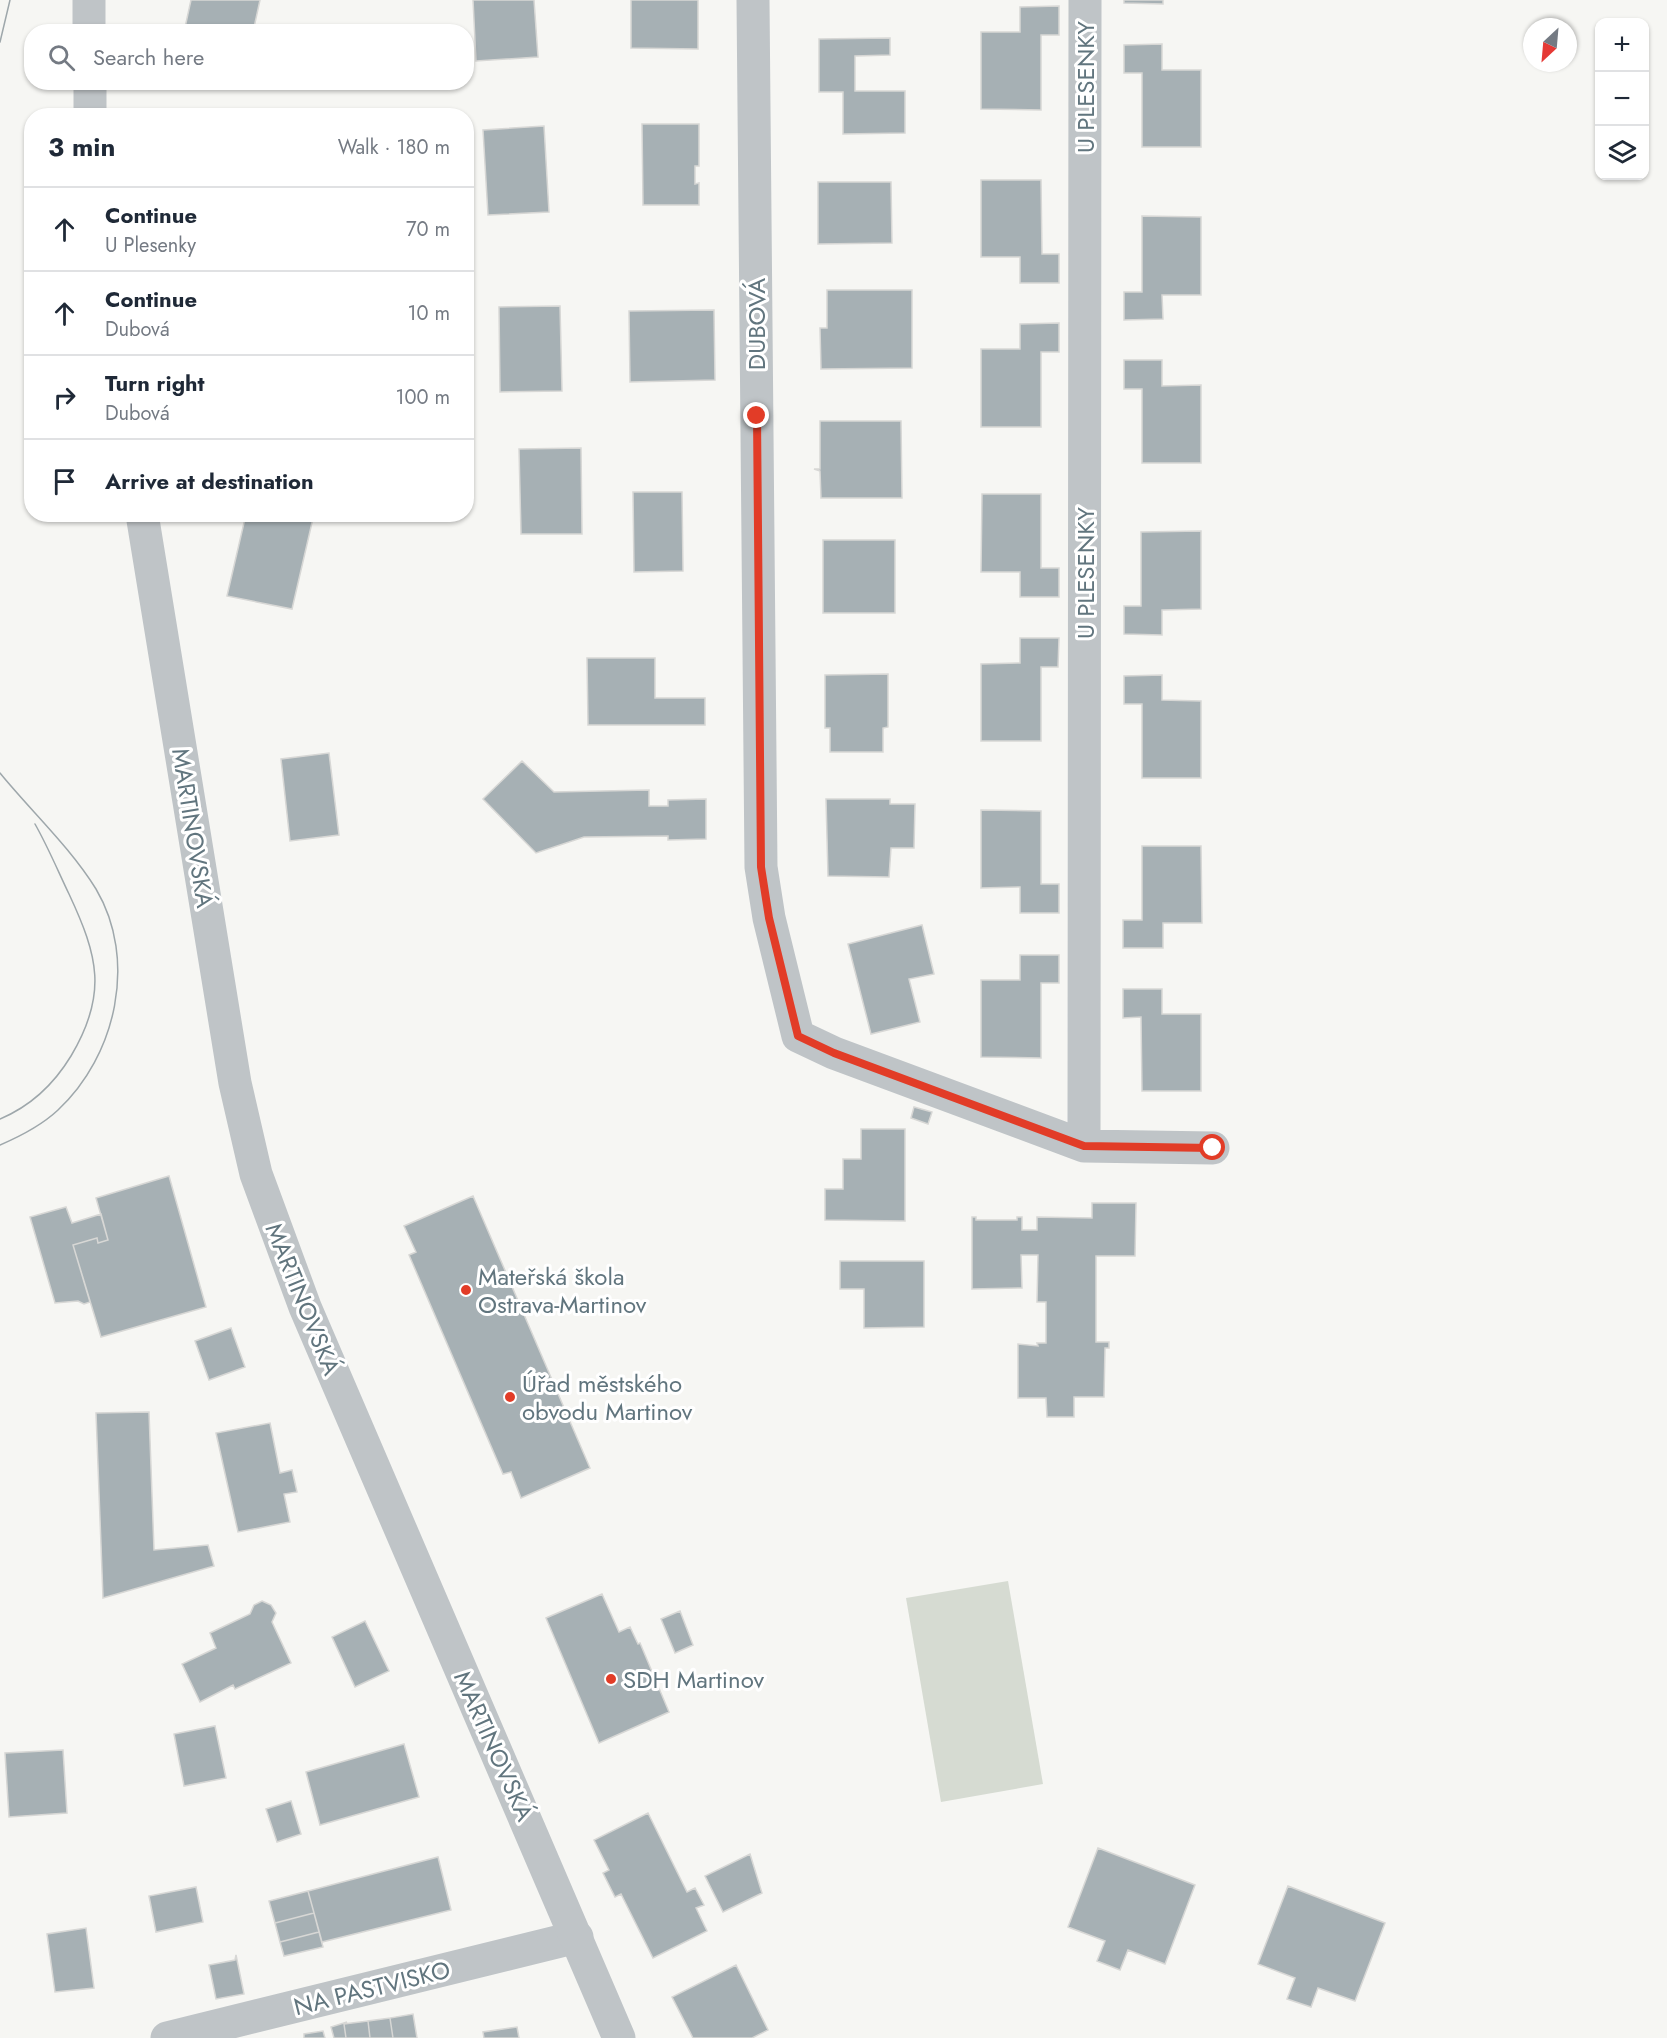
<!DOCTYPE html>
<meta charset="utf-8">
<style>
body{margin:0;font-family:Jost,sans-serif;background:#f6f6f7;color:#1f2937}
.controls{position:absolute;right:18px;top:18px;display:grid;overflow:hidden;border-radius:12px;box-shadow:0 2px 4px #0004}
.controls button{width:54px;height:54px;display:grid;place-items:center;padding:0;border:0;border-bottom:2px solid #e0e1e3;background:#fff;color:#1f2937;font:30px sans-serif}
.compass{position:absolute;left:1523px;top:18px;width:54px;height:54px;border-radius:50%;background:#fff;box-shadow:0 2px 4px #0004;rotate:206deg}
.stop{position:absolute;width:18px;height:18px;margin:-14px;border:4px solid #e23c27;border-radius:50%;background:#fff}
.stop.end{background:#e23c27;border-color:#fff;box-shadow:0 2px 6px #0008}
.list{margin:0;padding:0;list-style:none}
h2{display:flex;justify-content:space-between;align-items:center;height:78px;margin:0;padding:0 24px;font-size:26px}
h2 small{font-size:20px;font-weight:400;color:#747a83}
.list li{display:grid;grid-template-columns:39px 1fr auto;gap:18px;align-items:center;box-sizing:border-box;height:84px;padding:0 24px;border-top:2px solid #e0e1e3}
.list b{display:block;font-size:22px;white-space:nowrap}
.list p{margin:0;font-size:20px;white-space:nowrap;color:#747a83}
.list em{font-size:20px;font-style:normal;color:#747a83}
.icon{flex:none;width:33px;height:33px;fill:none;stroke:currentColor;stroke-width:2;stroke-linecap:round;stroke-linejoin:round}
.map{position:relative;flex:none;width:1667px;height:2038px;overflow:hidden}
.search{position:absolute;background:#fff;box-shadow:0 2px 4px #0004;left:24px;top:24px;width:450px;height:66px;display:flex;align-items:center;gap:15px;box-sizing:border-box;padding:0 21px;border-radius:24px;color:#747a83;font-size:22px}
.panel{position:absolute;background:#fff;box-shadow:0 2px 4px #0004;left:24px;top:108px;width:450px;height:414px;border-radius:24px}
.map>svg:first-child{display:block}
.green{fill:#d6dbd2}
.building{fill:#a6b0b4;stroke:#d7d7d5;stroke-width:1.5}
.lines{fill:none;stroke-linecap:round;stroke-linejoin:round}
.minor{stroke:#bfc4c7;stroke-width:33}
.tertiary{stroke:#bfc4c7;stroke-width:33}
.tram{stroke:#9ea7ab;stroke-width:1.5}
.route{stroke:#e23c27;stroke-width:8}
.poi-dot{fill:#e23c27;stroke:#fff;stroke-width:2}
.labels{text-anchor:middle;dominant-baseline:central;stroke-width:6;stroke-linejoin:round;paint-order:stroke}
.street-label{font-size:24px;fill:#61757e;stroke:#fff}
.poi-label{font-size:24px;fill:#61757e;stroke:#fff;text-anchor:start}
</style>
<div class="map">
<svg width="1667" height="2038" viewBox="0 0 1667 2038">
<rect width="100%" height="100%" fill="#f6f6f3"/>
<path class="green" d="M 1008,1581 L 1043,1784 L 941,1802 L 906,1598 Z"/>
<path class="building" d="M 191,0 L 260,0 L 253,32 L 184,32 Z
M 473,0 L 534,0 L 538,57 L 476,61 Z
M 631,0 L 698,0 L 698,49 L 631,48 Z
M 1124,0 L 1163,0 L 1163,4 L 1124,3 Z
M 1059,6 L 1059,35 L 1041,35 L 1041,110 L 981,109 L 981,32 L 1020,32 L 1020,7 Z
M 890,38 L 890,55 L 855,56 L 855,91 L 905,91 L 905,133 L 843,134 L 843,92 L 819,92 L 819,39 Z
M 1162,44 L 1162,70 L 1201,70 L 1201,147 L 1142,147 L 1142,73 L 1124,73 L 1124,45 Z
M 642,124 L 699,124 L 699,166 L 695,166 L 695,184 L 699,183 L 699,205 L 643,205 Z
M 544,126 L 549,212 L 488,215 L 483,130 Z
M 981,180 L 1041,180 L 1042,254 L 1059,254 L 1059,283 L 1020,283 L 1020,257 L 981,257 Z
M 818,182 L 891,182 L 892,243 L 818,244 Z
M 1142,216 L 1201,217 L 1201,295 L 1162,295 L 1163,319 L 1124,320 L 1124,292 L 1142,292 Z
M 827,290 L 912,290 L 912,368 L 821,369 L 820,328 L 827,328 Z
M 560,306 L 562,391 L 500,392 L 499,307 Z
M 714,310 L 715,380 L 630,382 L 629,311 Z
M 1059,323 L 1059,352 L 1041,352 L 1041,427 L 981,427 L 981,349 L 1020,349 L 1020,324 Z
M 1124,360 L 1162,360 L 1162,386 L 1201,385 L 1201,463 L 1142,463 L 1142,389 L 1124,389 Z
M 820,421 L 901,421 L 902,498 L 821,498 L 820,471 L 814,469 L 820,469 Z
M 581,448 L 582,534 L 521,534 L 519,449 Z
M 633,492 L 682,492 L 683,571 L 634,572 Z
M 982,494 L 1041,494 L 1041,568 L 1059,568 L 1059,597 L 1020,597 L 1020,572 L 981,572 Z
M 246,514 L 314,514 L 292,609 L 227,596 Z
M 1201,531 L 1201,609 L 1162,610 L 1162,635 L 1124,634 L 1124,606 L 1141,606 L 1141,532 Z
M 823,540 L 895,540 L 895,613 L 823,613 Z
M 1020,638 L 1059,638 L 1058,667 L 1041,667 L 1041,741 L 981,741 L 981,664 L 1020,663 Z
M 587,658 L 655,658 L 655,698 L 705,698 L 705,725 L 588,725 Z
M 888,674 L 888,727 L 883,728 L 883,752 L 830,752 L 830,728 L 825,728 L 825,675 Z
M 1162,675 L 1162,700 L 1201,701 L 1201,778 L 1142,778 L 1142,704 L 1124,704 L 1124,676 Z
M 329,753 L 339,835 L 290,841 L 281,759 Z
M 522,761 L 554,792 L 649,790 L 649,806 L 668,806 L 668,800 L 706,799 L 706,839 L 668,840 L 668,836 L 584,837 L 536,853 L 483,799 Z
M 826,799 L 890,799 L 890,804 L 915,804 L 914,848 L 891,848 L 889,877 L 828,876 Z
M 981,810 L 1041,811 L 1041,884 L 1059,884 L 1059,913 L 1020,913 L 1020,887 L 981,888 Z
M 1142,846 L 1201,846 L 1202,923 L 1163,923 L 1163,948 L 1123,948 L 1123,920 L 1142,920 Z
M 922,925 L 934,974 L 909,979 L 920,1022 L 871,1034 L 848,944 Z
M 1020,955 L 1059,955 L 1059,983 L 1041,983 L 1041,1058 L 981,1057 L 981,980 L 1020,980 Z
M 1123,989 L 1162,989 L 1162,1014 L 1201,1014 L 1201,1091 L 1142,1091 L 1141,1017 L 1123,1018 Z
M 914,1107 L 932,1112 L 928,1124 L 911,1118 Z
M 861,1129 L 905,1129 L 905,1221 L 825,1220 L 825,1189 L 843,1189 L 843,1159 L 861,1159 Z
M 169,1176 L 206,1307 L 101,1337 L 73,1245 L 97,1238 L 98,1243 L 108,1240 L 96,1198 Z
M 473,1196 L 590,1468 L 521,1498 L 511,1472 L 503,1474 L 409,1255 L 416,1252 L 404,1226 Z
M 1092,1203 L 1136,1203 L 1135,1256 L 1096,1256 L 1096,1342 L 1109,1342 L 1109,1348 L 1105,1348 L 1104,1397 L 1074,1397 L 1074,1417 L 1047,1417 L 1046,1398 L 1018,1398 L 1018,1344 L 1038,1346 L 1037,1343 L 1046,1343 L 1046,1302 L 1037,1302 L 1038,1255 L 1021,1255 L 1022,1288 L 972,1289 L 972,1217 L 976,1217 L 976,1220 L 1017,1220 L 1017,1217 L 1022,1217 L 1022,1230 L 1037,1230 L 1037,1217 L 1092,1218 Z
M 66,1207 L 72,1223 L 101,1214 L 108,1240 L 98,1243 L 97,1238 L 73,1245 L 90,1302 L 84,1304 L 78,1301 L 55,1303 L 30,1217 Z
M 840,1261 L 924,1261 L 924,1327 L 864,1328 L 864,1289 L 840,1289 Z
M 231,1328 L 245,1367 L 209,1380 L 195,1341 Z
M 149,1412 L 154,1550 L 208,1545 L 214,1566 L 103,1598 L 96,1413 Z
M 270,1423 L 280,1473 L 292,1470 L 297,1492 L 284,1494 L 290,1522 L 238,1532 L 216,1433 Z
M 602,1594 L 619,1632 L 630,1627 L 638,1644 L 640,1643 L 669,1712 L 599,1743 L 546,1618 Z
M 262,1601 L 271,1605 L 276,1613 L 272,1622 L 291,1663 L 235,1689 L 233,1685 L 200,1702 L 182,1664 L 216,1648 L 210,1633 L 250,1614 L 254,1605 Z
M 680,1611 L 693,1645 L 675,1653 L 661,1619 Z
M 365,1621 L 389,1671 L 355,1687 L 332,1637 Z
M 215,1726 L 226,1778 L 184,1786 L 174,1734 Z
M 404,1744 L 419,1797 L 320,1825 L 306,1772 Z
M 63,1750 L 67,1813 L 9,1817 L 5,1753 Z
M 291,1801 L 301,1834 L 277,1842 L 266,1809 Z
M 648,1813 L 687,1892 L 695,1888 L 704,1905 L 696,1908 L 707,1931 L 653,1958 L 621,1894 L 615,1897 L 603,1873 L 609,1870 L 594,1840 Z
M 1098,1848 L 1195,1885 L 1165,1964 L 1128,1950 L 1120,1970 L 1097,1961 L 1105,1941 L 1068,1927 Z
M 750,1854 L 762,1893 L 723,1912 L 705,1876 Z
M 438,1857 L 451,1910 L 322,1942 L 308,1891 Z
M 1288,1886 L 1385,1923 L 1355,2001 L 1318,1988 L 1311,2007 L 1287,1999 L 1295,1978 L 1258,1964 Z
M 196,1887 L 203,1922 L 156,1932 L 149,1896 Z
M 308,1891 L 314,1913 L 275,1923 L 269,1901 Z
M 314,1913 L 319,1932 L 280,1942 L 275,1923 Z
M 86,1928 L 94,1988 L 55,1992 L 47,1934 Z
M 319,1932 L 323,1947 L 284,1956 L 280,1942 Z
M 236,1955 L 244,1994 L 216,1999 L 209,1965 L 235,1960 Z
M 736,1965 L 768,2030 L 752,2038 L 693,2038 L 672,1997 Z
M 413,2014 L 417,2038 L 393,2038 L 390,2018 Z
M 390,2018 L 393,2038 L 370,2038 L 368,2021 Z
M 368,2021 L 370,2038 L 346,2038 L 344,2024 Z
M 347,2022 L 344,2024 L 346,2038 L 334,2038 L 331,2027 Z
M 517,2027 L 519,2038 L 484,2038 L 483,2032 Z
M 323,2031 L 325,2038 L 304,2038 L 304,2034 Z"/>
<g class="lines">
<path class="minor" d="M 753,0 L 761,867 L 769,918 L 798,1036 L 834,1053 L 1084,1146 L 1213,1148
M 1084,1146 L 1085,0
M 167,2038 L 577,1937"/>
<path class="tertiary" d="M 89,0 L 89,32
M 90,82 L 90,116
M 142,514 L 235,1083 L 256,1174 L 305,1307 L 619,2038"/>
<path class="tram" d="M 0,42 L 10,0
M 0,773 C 31,811 70,847 96,889 C 138,960 116,1056 58,1110 C 41,1126 21,1136 0,1145
M 0,1119 C 31,1106 54,1084 71,1056 C 108,994 98,956 69,894 C 58,871 48,847 35,824"/>
</g>
<g class="lines">
<path class="route" d="M 757,416 L 761,867 L 769,918 L 798,1036 L 834,1053 L 1084,1146 L 1213,1148"/>
</g>
<g class="poi-dot">
<circle cx="466" cy="1290" r="6"/>
<circle cx="510" cy="1397" r="6"/>
<circle cx="611" cy="1679" r="6"/>
</g>
<g class="labels">
<g class="street-label">
<text transform="translate(1085 87) rotate(-90)">U PLESENKY</text>
<text transform="translate(756 324) rotate(-90)">DUBOVÁ</text>
<text transform="translate(1085 573) rotate(-90)">U PLESENKY</text>
<text transform="translate(193 828) rotate(81)">MARTINOVSKÁ</text>
<text transform="translate(303 1299) rotate(68)">MARTINOVSKÁ</text>
<text transform="translate(494 1746) rotate(66)">MARTINOVSKÁ</text>
<text transform="translate(372 1988) rotate(-14)">NA PASTVISKO</text>
</g>
<g class="poi-label">
<text x="478" y="1276">Mateřská škola<tspan x="478" dy="28">Ostrava-Martinov</tspan></text>
<text x="522" y="1383">Úřad městského<tspan x="522" dy="28">obvodu Martinov</tspan></text>
<text x="623" y="1679">SDH Martinov</text>
</g>
</g>
</svg>
<div class="controls">
<button>+</button>
<button>−</button>
<button><svg class="icon" aria-label="layers" viewBox="0 0 24 24"><path d="M12 4l9 5-9 5-9-5zM3 14l9 5 9-5"/></svg></button>
</div>
<svg class="compass" viewBox="-18 -18 36 36"><path d="M0-13l5 13h-10z" fill="#e53935"/><path d="M0 13l5-13h-10z" fill="#747a83"/></svg>
<div class="stop" style="left:1213px;top:1148px"></div>
<div class="stop end" style="left:757px;top:416px"></div>
<div class="search"><svg class="icon" aria-label="search" viewBox="0 0 24 24"><circle cx="10" cy="10" r="6"/><path d="M15 15l6 6"/></svg>Search here</div>
<section class="panel">
<h2>3 min<small>Walk · 180 m</small></h2>
<ul class="list">
<li><svg class="icon" aria-label="ahead" viewBox="0 0 24 24"><path d="M12 20V5M6 11l6-6 6 6"/></svg><div><b>Continue</b><p>U Plesenky</p></div><em>70 m</em></li>
<li><svg class="icon" aria-label="ahead" viewBox="0 0 24 24"><path d="M12 20V5M6 11l6-6 6 6"/></svg><div><b>Continue</b><p>Dubová</p></div><em>10 m</em></li>
<li><svg class="icon" aria-label="right" viewBox="0 0 24 24"><path d="M7 20v-9h11M14 6l5 5-5 5"/></svg><div><b>Turn right</b><p>Dubová</p></div><em>100 m</em></li>
<li><svg class="icon" aria-label="arrive" viewBox="0 0 24 24"><path d="M6 21V4h12l-3 4 3 4H6"/></svg><div><b>Arrive at destination</b></div></li>
</ul>
</section>
</div>
